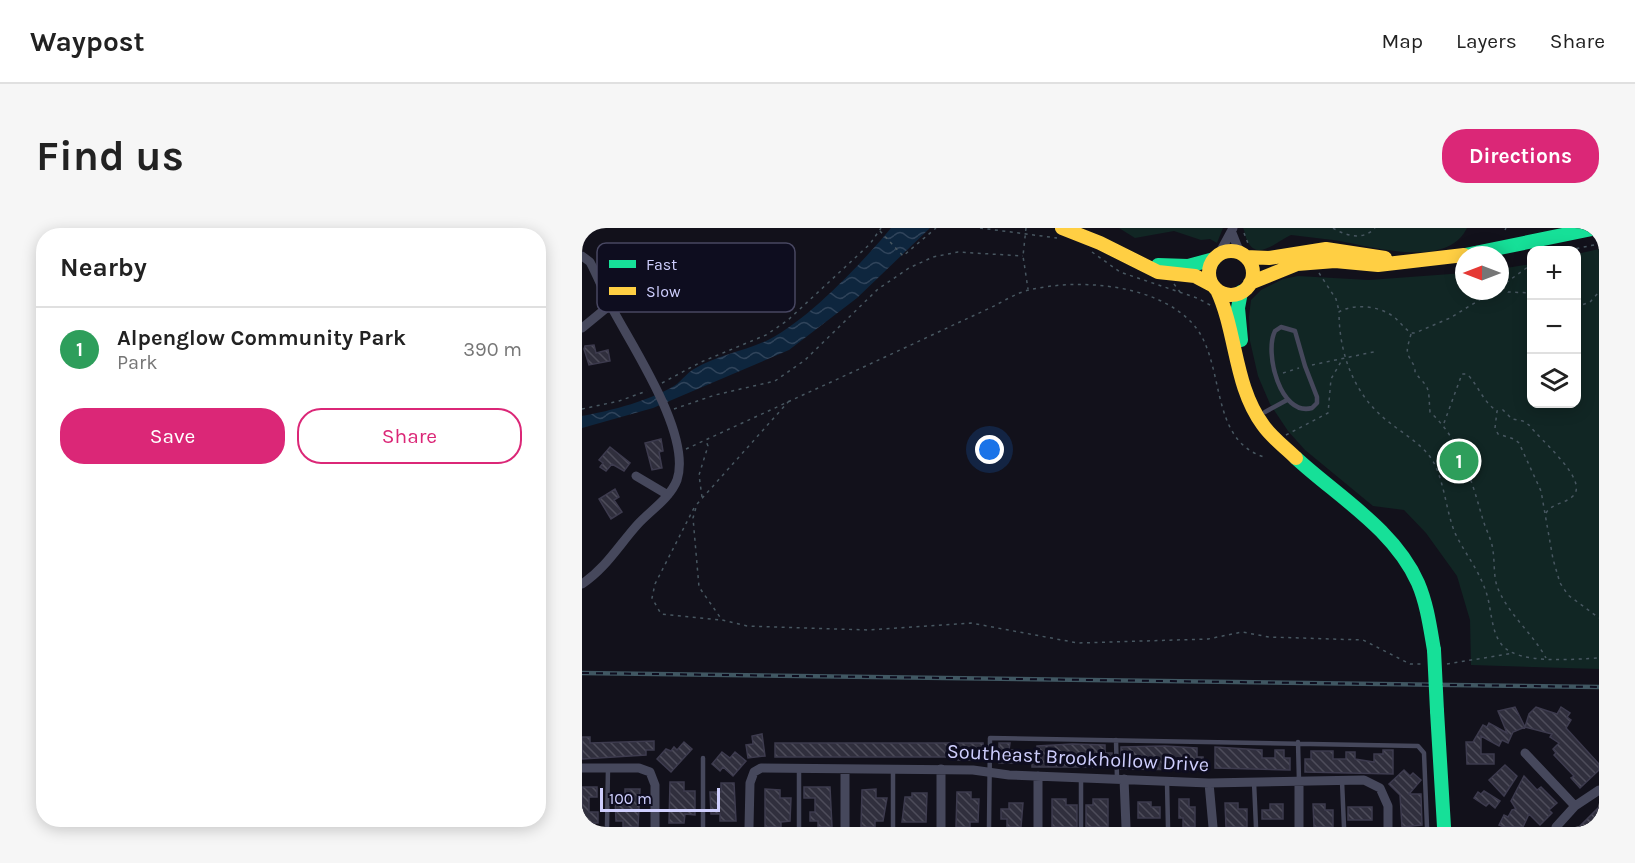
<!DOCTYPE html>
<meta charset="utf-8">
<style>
body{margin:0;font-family:Karla,sans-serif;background:#f6f6f6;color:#222}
.controls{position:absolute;right:18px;top:18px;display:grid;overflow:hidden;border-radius:12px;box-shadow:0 3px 15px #0003}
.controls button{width:54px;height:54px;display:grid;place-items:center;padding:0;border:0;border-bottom:2px solid #e0e0e0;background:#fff;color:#222;font:30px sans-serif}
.compass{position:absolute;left:873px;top:18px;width:54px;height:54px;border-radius:50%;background:#fff;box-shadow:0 3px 15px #0003;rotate:270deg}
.scale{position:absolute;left:18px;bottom:15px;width:120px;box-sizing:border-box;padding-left:6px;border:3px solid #cecefd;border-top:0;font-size:16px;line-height:21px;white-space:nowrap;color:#cecefd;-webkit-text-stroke:4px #0e0d1f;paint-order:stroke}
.you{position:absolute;left:408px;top:222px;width:21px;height:21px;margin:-15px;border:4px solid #fff;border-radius:50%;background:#1a73e8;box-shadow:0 0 0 9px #1a73e833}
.badge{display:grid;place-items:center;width:39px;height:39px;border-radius:50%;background:#db2777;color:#fff;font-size:20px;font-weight:700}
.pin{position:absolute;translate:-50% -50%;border:3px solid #fff;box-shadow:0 2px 6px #0006}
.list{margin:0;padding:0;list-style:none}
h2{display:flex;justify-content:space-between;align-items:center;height:78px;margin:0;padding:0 24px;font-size:26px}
h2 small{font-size:20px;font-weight:400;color:#767676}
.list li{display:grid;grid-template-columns:39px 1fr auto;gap:18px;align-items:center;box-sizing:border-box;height:84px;padding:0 24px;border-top:2px solid #e0e0e0}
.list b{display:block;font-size:22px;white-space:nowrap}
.list p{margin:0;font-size:20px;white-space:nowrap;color:#767676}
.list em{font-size:20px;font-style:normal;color:#767676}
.actions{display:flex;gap:12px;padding:18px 24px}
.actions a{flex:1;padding:14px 0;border:2px solid #db2777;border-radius:24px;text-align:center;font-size:21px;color:#db2777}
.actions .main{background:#db2777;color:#fff}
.icon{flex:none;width:33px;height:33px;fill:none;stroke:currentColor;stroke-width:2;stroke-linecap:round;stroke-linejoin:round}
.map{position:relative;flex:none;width:1017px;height:599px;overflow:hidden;border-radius:24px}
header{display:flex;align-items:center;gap:36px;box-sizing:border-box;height:84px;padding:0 30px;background:#fff;border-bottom:2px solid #e0e0e0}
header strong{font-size:28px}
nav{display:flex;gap:33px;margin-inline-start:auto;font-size:21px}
.intro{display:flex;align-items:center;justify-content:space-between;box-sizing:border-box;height:144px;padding:0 36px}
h1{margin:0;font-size:42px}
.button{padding:15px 27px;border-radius:24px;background:#db2777;color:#fff;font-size:21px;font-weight:700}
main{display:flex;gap:36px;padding:0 36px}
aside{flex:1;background:#fff;border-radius:24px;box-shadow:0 3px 15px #0003}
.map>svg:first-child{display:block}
.green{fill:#112624}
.water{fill:url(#water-waves)}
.building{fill:url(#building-back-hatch);stroke:#3d3b4e;stroke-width:1.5}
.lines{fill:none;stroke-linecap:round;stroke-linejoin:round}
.path{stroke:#485761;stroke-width:1.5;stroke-dasharray:3 4.5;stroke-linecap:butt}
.lane{stroke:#46485c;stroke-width:4.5}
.street{stroke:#46485c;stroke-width:9}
.fast{stroke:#16e098;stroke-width:14}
.slow{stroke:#ffcf43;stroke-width:14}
.rail-casing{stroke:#405762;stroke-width:4.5}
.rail{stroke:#0e0d1f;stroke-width:2;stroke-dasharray:7;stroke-linecap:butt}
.fast-bridge{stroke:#16e098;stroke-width:14}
.labels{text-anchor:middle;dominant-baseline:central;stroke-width:6;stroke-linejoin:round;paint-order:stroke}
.street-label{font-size:20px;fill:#cecefd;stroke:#0e0d1f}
.key{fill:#0e0d1f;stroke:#484762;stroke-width:1.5}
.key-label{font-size:16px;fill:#cecefd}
</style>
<header>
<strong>Waypost</strong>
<nav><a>Map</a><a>Layers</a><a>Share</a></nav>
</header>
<div class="intro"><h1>Find us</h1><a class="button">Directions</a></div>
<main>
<aside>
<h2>Nearby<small></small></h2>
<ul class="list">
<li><span class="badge" style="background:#2e9e5b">1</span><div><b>Alpenglow Community Park</b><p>Park</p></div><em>390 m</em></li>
</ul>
<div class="actions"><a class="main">Save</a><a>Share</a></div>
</aside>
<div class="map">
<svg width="1017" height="599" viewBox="0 0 1017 599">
<defs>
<pattern id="water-waves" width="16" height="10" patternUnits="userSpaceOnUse" patternTransform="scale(1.5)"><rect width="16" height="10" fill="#0e263e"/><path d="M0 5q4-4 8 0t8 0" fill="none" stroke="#30445b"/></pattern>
<pattern id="building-back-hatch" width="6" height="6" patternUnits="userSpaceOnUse" patternTransform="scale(1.5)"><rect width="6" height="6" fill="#302f3d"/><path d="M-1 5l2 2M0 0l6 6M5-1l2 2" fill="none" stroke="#4d4c5a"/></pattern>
</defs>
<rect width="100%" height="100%" fill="#12111b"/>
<path class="green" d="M 537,0 L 641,0 L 635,15 L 628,11 L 619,12 L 592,3 L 553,10 Z
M 661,0 L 885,0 C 864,43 786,17 751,12 C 737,10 723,9 709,7 C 698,11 676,34 666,14 C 663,9 663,3 661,0 Z
M 1017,21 L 1017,441 L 889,437 L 888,392 L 875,348 L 844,305 L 822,282 L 791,278 L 723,222 L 706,203 L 688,176 L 676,148 L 668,113 L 667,89 L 669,72 L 679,62 L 701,51 L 716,48 L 787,52 L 882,45 L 882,63 L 918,63 L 918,41 L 949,36 L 950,176 L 994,176 L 995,26 Z"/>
<path class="water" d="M 309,0 L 348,0 L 275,70 L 207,122 L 71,180 L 0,200 L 0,188 C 28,183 71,172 95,156 C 101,151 105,145 112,141 C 135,127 164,123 188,111 C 228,90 280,35 309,0 Z"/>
<path class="building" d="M 12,117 L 14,125 L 26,122 L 28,133 L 7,137 L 2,121 L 3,118 Z
M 79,211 L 81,223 L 77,224 L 80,240 L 70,242 L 63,215 Z
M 28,219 L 48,235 L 42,243 L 30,236 L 24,243 L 18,239 L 21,235 L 17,232 Z
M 33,261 L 37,269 L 32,272 L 40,284 L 29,291 L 17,271 Z
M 933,479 L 943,499 L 947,486 L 954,479 L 975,486 L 979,479 L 988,485 L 985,489 L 989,492 L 984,500 L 1017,536 L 1017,542 L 998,560 L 989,550 L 992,548 L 972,527 L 974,525 L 971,521 L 977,515 L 968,509 L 970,506 L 943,499 L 931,504 L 926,515 L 920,512 L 917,518 L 899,508 L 899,526 L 912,526 L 912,536 L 885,536 L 884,514 L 891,514 L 901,497 L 905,499 L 907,495 L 925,505 L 916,483 Z
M 180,506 L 183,528 L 166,530 L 164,517 L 171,516 L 170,508 Z
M 0,509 L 8,509 L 8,515 L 72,513 L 72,522 L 64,522 L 64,527 L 0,531 Z
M 102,514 L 110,521 L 89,544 L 75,531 L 84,521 L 89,523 L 92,519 L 95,522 Z
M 193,515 L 401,515 L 402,532 L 376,532 L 376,529 L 193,529 Z
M 417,515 L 428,515 L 427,522 L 433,522 L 433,535 L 417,535 Z
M 490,516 L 523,517 L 523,525 L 530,525 L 530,539 L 450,539 L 450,526 L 455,526 L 455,518 Z
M 583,518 L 615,520 L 615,529 L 621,529 L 621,542 L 539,541 L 539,519 Z
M 633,519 L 680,522 L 680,530 L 693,530 L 693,522 L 702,522 L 702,530 L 708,530 L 708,542 L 633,540 Z
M 801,522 L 811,522 L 811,546 L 723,544 L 723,531 L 729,531 L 729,523 L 751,523 L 751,531 L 764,531 L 764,524 L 773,524 L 773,531 L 792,534 L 792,526 L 801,526 Z
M 140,524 L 148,530 L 153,524 L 164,533 L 151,548 L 141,539 L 138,543 L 130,536 Z
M 923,537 L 935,548 L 922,568 L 907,552 Z
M 822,542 L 828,548 L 831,545 L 839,552 L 827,566 L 839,566 L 840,597 L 820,599 L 818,567 L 807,556 Z
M 942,548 L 955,562 L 959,559 L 975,575 L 967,582 L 970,585 L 958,597 L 947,586 L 941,599 L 922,599 L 917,597 L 922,587 L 926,589 L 930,582 L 934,581 L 929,573 Z
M 88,554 L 102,554 L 102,563 L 113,563 L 113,587 L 103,586 L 102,595 L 87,595 Z
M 139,555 L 152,555 L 154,593 L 138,593 L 138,586 L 129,586 L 128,564 L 139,564 Z
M 0,559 L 15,559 L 15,569 L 7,569 L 7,584 L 16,584 L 16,595 L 9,595 L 9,599 L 0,599 Z
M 222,559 L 248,559 L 250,599 L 236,599 L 236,593 L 228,593 L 228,584 L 233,584 L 233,570 L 222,570 Z
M 43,561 L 58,561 L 56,599 L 41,599 L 41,593 L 34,593 L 33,571 L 43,570 Z
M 183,561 L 198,562 L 198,570 L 209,570 L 208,593 L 199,594 L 199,599 L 183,599 Z
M 294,561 L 294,570 L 305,570 L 301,593 L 293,593 L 293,599 L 279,599 L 280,562 Z
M 902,563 L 918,573 L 913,580 L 907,575 L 904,578 L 892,570 L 896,564 L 899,566 Z
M 375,564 L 389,564 L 389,571 L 397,571 L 396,594 L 388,594 L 388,599 L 374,599 Z
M 330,565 L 345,565 L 344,594 L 320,594 L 323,569 L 330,569 Z
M 470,571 L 484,571 L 484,577 L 495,577 L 495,599 L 470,599 Z
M 511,571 L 526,571 L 526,599 L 504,599 L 504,577 L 511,577 Z
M 597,571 L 607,571 L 607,579 L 613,579 L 613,599 L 601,599 L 601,590 L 597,590 Z
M 556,574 L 569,574 L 569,579 L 578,579 L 578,590 L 556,590 Z
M 427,575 L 441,575 L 439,599 L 425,599 L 425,591 L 419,591 L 419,581 L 427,581 Z
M 643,575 L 656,575 L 656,581 L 665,581 L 665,599 L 644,599 Z
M 688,576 L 701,576 L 701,591 L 680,591 L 680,582 L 688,582 Z
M 731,576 L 743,576 L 743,582 L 751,582 L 751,599 L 732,599 Z
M 766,579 L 790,579 L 790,592 L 766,592 Z
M 1017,579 L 1017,599 L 997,599 Z"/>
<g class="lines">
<path class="path" d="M 398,0 L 475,10
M 444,0 L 441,28 L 446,61
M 751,0 C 764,8 781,13 793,0
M 923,2 L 924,0
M 298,3 L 321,28 L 354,0
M 662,5 L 667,18
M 987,22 L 1017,16
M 510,24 L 538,44 L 615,70 L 630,78
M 737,45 L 754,71 L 757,83
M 592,56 L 598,64
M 918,59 L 950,36
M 920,59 L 926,64 L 950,65
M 912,63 L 868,90 L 833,105 L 829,105 C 822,100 818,94 812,89 C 798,78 772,75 757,84 C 757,127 773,169 808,195 C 823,207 843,218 852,235 C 863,257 864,283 873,305 C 882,324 896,341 903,361 C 910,378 908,403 920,417 C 936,437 993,431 1017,430
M 994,79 L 1008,74 L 1017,64
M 829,106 C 824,125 823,123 833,139 L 833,145 C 849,162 846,159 848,184 C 879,212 890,254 901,292 C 904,302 910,312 911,323 C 913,336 911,351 917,363 C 929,389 951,406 964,430
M 730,137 L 796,123
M 701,145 L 717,140
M 80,155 L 119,134 L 184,107 L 206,92 L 288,16 L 299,0
M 207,173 L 115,276 L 111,290 L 117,359 L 140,392 L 165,398 L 286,402 L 389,395 L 496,415 L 626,411 L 660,404 L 687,409 L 781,412 L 828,436 L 842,436
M 0,181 L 37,173 L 65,163
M 92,181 L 133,167 L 193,153 L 223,132 L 296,61 L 327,40 L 351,29 L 376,24 L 441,28
M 862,195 L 880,146 L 885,146 C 897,158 900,173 915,183
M 704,207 L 746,185 L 749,151 L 760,132
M 104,221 C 186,183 267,146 348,108 C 369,98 389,89 410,79 C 422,73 434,65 447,62 C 497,50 574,56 610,95 C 645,132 625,211 682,229
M 120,269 L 117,247 L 126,218 L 124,213
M 112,280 L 73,356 L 70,370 L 79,386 L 139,392
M 964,285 C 970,275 983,276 991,268 C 1008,252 956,210 947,197 L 941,193 L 930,191 L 921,182 L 915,183 L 913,200 L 916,206 L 932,211 L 937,215 L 959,263 L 971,331 L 978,355 L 986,367 L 1017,390
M 865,436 L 932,425"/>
<path class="lane" d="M 699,99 L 713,103 L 723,138 L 735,169 L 735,175 L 730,180 C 698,189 682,124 693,103 Z
M 683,184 L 705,172
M 534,512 L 535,550
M 716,514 L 717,553
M 121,530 L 121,599
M 311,542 L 311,599
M 499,551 L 499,599
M 760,553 L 762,599
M 585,554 L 586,599
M 672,554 L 674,599
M 25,599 L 26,540
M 217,599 L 217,541
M 407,599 L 408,510 L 836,518 L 842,525 L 845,599"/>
<path class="street" d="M 650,5 L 658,25
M 637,26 L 651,0
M 0,28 L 8,34 C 16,49 22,65 30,80 C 51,120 110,207 95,252 C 88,270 69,282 56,296 C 37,317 24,340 0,356
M 0,100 L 28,77
M 54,248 L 86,267
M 943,525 L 993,578
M 0,540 L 57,540 L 68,544 L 73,557 L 73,599
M 263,542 L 263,599
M 542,551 L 544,599
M 717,553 L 717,599
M 627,555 L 631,599
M 167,599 L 168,555 L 172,544 L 179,540 L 391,542 L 427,547 L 627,555 L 782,552 L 798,560 L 806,578 L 806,599
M 359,599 L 359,541
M 456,599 L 456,548
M 974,599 L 993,578 L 1017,562"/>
<path class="fast" d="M 883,27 L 1015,0
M 576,37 L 606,38 L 632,31
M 659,64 L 656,80 L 659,112
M 714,230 C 755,268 812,301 836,355 C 845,376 848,399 852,422
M 855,483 L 862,599"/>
<path class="slow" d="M 480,0 L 518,15 L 576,44 L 613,48 L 630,57
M627 45a22 22 0 1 1 44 0a22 22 0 1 1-44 0Z
M 664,29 L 687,30 L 744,21 L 803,30
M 668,55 L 715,36 L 753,33 L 796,37 L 882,27
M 635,62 C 655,105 652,158 681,197 C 690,210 703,219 714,230"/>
<g class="rail-casing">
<path id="rail" d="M 0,445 L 1017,459"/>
</g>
<use href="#rail" class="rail"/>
<path class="fast-bridge" d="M 852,422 L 855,483"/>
</g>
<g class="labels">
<g class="street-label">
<text transform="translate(496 530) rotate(3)">Southeast Brookhollow Drive</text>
</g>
</g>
<rect x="15" y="15" width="198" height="69" rx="9" class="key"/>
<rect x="27" y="32" width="27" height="8" fill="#16e098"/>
<rect x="27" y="59" width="27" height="8" fill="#ffcf43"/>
<g class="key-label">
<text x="64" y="42">Fast</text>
<text x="64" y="69">Slow</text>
</g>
</svg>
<div class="controls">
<button>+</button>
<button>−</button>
<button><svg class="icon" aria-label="layers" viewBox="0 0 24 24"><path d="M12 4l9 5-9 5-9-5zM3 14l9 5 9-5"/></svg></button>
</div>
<svg class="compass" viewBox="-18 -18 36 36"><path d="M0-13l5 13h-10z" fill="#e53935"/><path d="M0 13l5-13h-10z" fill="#767676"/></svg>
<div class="scale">100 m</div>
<div class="you"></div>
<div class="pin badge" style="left:877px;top:233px;background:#2e9e5b">1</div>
</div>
</main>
